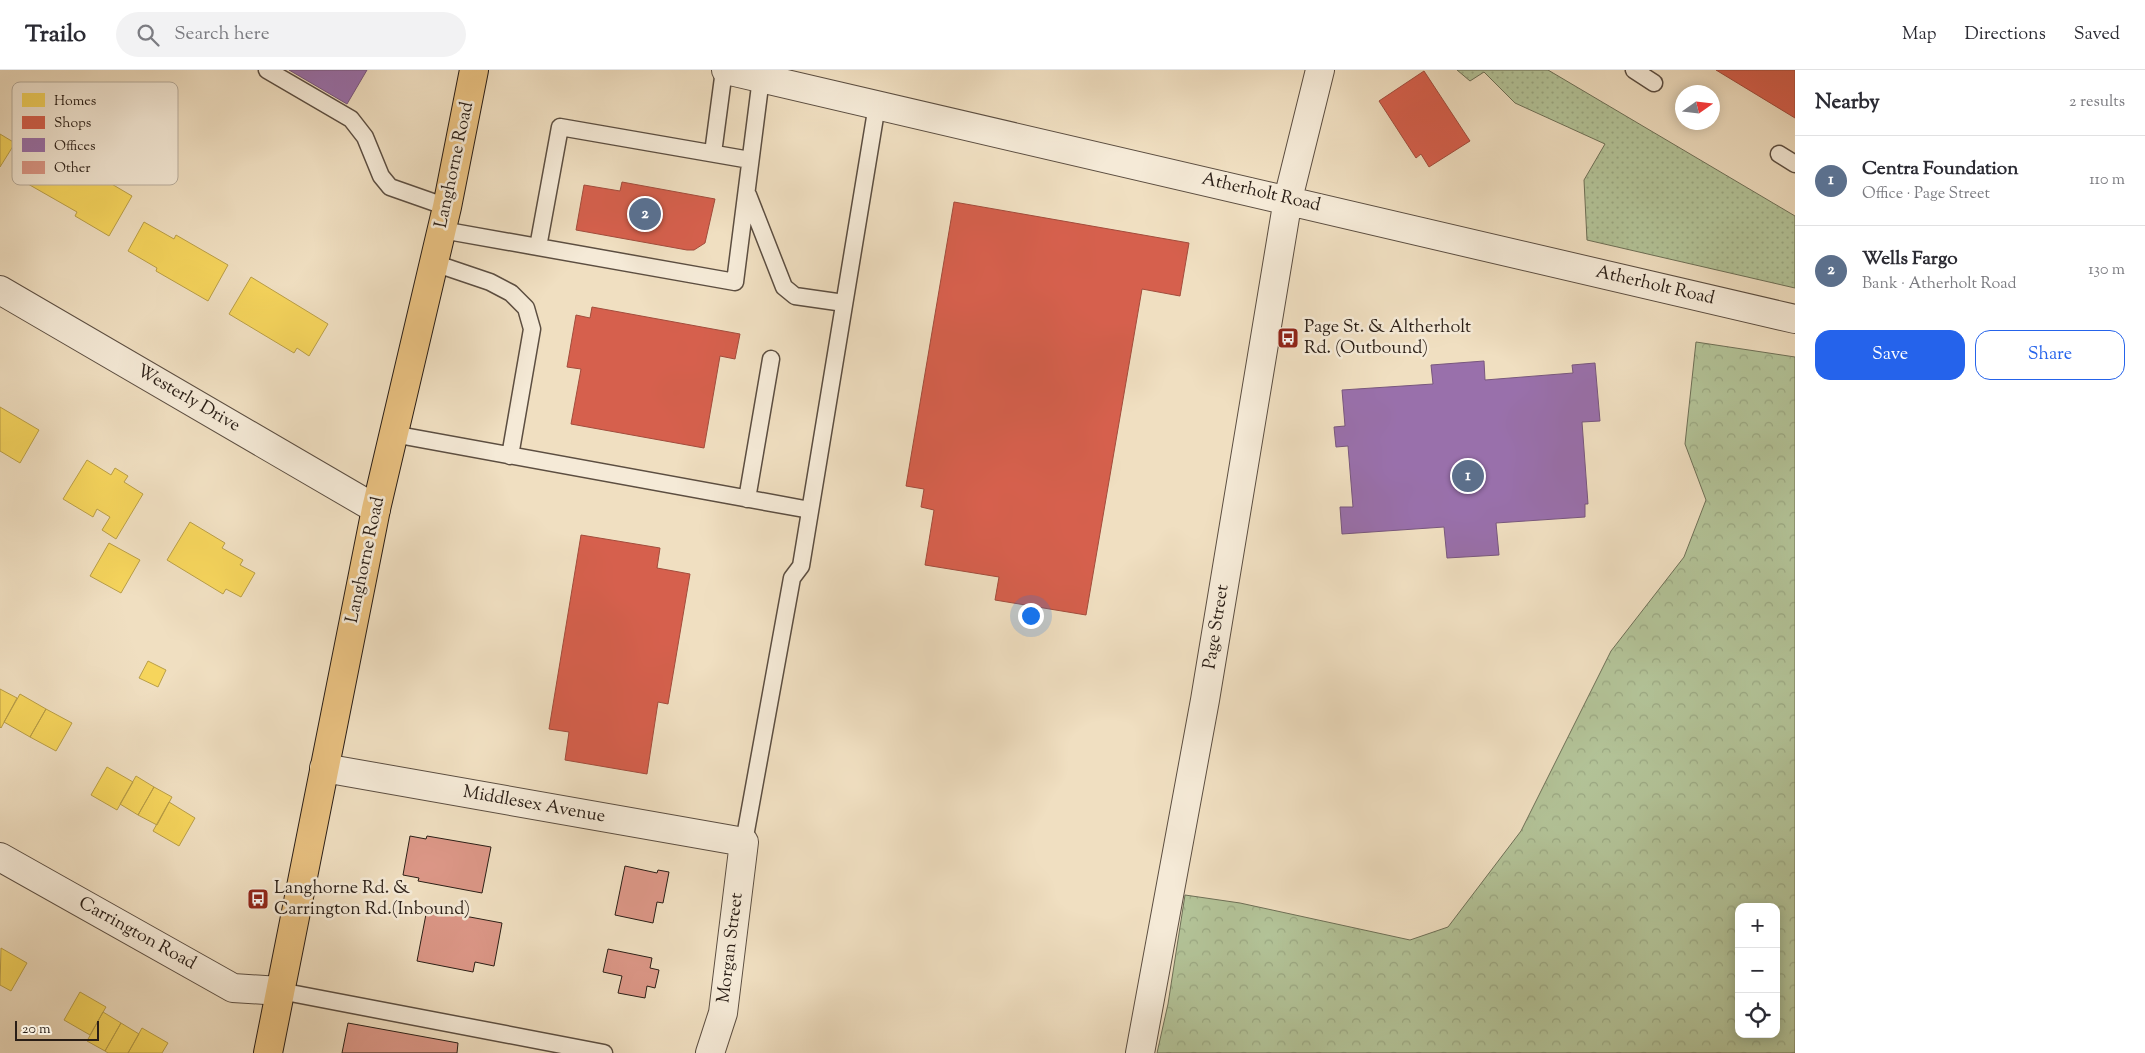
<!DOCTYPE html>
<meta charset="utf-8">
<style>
body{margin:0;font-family:"Sorts Mill Goudy",serif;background:#f2f2f3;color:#2b2b33}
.controls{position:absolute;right:15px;bottom:15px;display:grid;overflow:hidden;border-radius:10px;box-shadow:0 2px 12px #0003}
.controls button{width:45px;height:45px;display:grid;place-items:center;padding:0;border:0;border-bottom:1px solid #e1e1e2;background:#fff;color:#2b2b33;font:25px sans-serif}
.compass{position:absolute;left:1675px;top:15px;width:45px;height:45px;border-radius:50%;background:#fff;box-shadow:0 2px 12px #0003;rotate:76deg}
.scale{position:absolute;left:15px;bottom:12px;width:84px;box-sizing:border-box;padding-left:5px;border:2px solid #2a1e16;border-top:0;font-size:14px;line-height:18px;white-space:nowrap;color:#2a1e16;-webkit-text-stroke:4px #f5ead7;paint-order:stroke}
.you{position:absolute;left:1030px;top:545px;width:18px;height:18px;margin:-12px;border:4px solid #fff;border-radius:50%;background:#1a73e8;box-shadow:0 0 0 8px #1a73e833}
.badge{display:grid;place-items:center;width:32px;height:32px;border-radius:50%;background:#2563eb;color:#fff;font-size:16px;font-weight:700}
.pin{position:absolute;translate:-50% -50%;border:2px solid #fff;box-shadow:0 1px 5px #0006}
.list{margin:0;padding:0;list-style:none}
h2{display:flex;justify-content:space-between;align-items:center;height:65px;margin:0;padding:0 20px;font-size:21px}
h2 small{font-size:16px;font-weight:400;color:#7c7c81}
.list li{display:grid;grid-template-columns:32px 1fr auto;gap:15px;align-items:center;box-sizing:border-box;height:90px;padding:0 20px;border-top:1px solid #e1e1e2}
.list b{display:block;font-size:19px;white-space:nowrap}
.list p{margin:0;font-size:16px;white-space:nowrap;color:#7c7c81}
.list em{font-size:16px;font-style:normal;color:#7c7c81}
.actions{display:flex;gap:10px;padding:15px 20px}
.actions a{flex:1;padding:11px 0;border:1px solid #2563eb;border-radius:15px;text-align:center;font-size:18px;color:#2563eb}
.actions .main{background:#2563eb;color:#fff}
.icon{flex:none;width:28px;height:28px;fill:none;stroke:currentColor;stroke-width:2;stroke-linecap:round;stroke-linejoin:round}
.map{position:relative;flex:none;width:1795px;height:983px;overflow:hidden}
header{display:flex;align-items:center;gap:30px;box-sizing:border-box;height:70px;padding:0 25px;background:#fff;border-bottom:1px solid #e1e1e2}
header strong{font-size:24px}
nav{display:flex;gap:28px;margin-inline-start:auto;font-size:18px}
.search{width:350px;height:45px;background:#f2f2f3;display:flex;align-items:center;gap:12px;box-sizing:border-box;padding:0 18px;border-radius:28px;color:#7c7c81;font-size:19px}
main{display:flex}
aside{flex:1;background:#fff}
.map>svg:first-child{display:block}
.grass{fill:url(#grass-dots);stroke:#6e7057}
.forest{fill:url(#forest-crowns);stroke:#6e7057;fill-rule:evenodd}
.homes{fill:#f6d55c;stroke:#b99e47}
.shops{fill:#d6604d;stroke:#a24c3c}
.offices{fill:#9970ab;stroke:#78577e}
.building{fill:#dc9787;stroke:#2a1e16}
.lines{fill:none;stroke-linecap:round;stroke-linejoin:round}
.lane-casing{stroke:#5c4e41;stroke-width:19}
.street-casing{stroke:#5c4e41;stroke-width:30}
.primary-casing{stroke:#2a1e16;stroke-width:30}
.lane{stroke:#f5ead7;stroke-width:16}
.street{stroke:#f5ead7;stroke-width:28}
.primary{stroke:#e8c080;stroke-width:28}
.labels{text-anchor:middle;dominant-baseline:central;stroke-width:5;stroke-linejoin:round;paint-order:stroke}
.street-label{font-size:18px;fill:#2a1e16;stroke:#f5ead7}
.poi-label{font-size:18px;fill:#2a1e16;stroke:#f5ead7;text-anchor:start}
.key{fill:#f5ead7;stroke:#b8ad9d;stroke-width:1}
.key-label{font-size:14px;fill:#2a1e16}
</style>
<header>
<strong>Trailo</strong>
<div class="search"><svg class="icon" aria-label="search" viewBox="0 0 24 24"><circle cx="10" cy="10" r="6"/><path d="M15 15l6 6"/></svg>Search here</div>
<nav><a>Map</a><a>Directions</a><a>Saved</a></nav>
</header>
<main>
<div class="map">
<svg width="1795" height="983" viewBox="0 0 1795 983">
<defs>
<pattern id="grass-dots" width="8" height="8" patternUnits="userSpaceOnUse" patternTransform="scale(1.25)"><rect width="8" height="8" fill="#b3c398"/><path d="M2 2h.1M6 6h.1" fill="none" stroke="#9aa782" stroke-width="1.8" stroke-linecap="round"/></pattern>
<pattern id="forest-crowns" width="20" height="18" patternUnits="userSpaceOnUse" patternTransform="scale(1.25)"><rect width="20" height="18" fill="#b3c398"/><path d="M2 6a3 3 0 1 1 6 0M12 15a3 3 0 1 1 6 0" fill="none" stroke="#9aa782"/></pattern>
</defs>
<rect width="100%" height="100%" fill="#f0dfc1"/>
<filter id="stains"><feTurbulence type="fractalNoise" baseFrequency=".004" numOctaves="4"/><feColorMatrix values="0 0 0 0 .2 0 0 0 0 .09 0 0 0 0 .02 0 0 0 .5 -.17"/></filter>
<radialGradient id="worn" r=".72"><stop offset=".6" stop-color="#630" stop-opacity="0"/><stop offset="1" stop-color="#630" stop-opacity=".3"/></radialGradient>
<path class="grass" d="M 1457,0 L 1548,0 L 1795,146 L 1795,218 L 1587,170 L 1584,110 L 1605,74 L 1515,33 L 1484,2 L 1470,11 Z"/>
<path class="forest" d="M 1696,272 L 1795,287 L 1795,983 L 1157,983 L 1168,934 L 1185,825 L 1240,833 L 1410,870 L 1448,857 L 1521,761 L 1611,581 L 1684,487 L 1706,430 L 1685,374 ZM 1739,837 L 1776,837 L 1776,964 L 1739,964 Z"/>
<path class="homes" d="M 0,64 L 15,73 L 0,97 Z
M 42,73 L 132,126 L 109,166 L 75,146 L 77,142 L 21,110 Z
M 144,152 L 174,169 L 176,165 L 228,195 L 208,231 L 156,201 L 157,198 L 128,181 Z
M 251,207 L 328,254 L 309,286 L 297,278 L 294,283 L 229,244 Z
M 0,337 L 39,360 L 20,393 L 0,381 Z
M 87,390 L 111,405 L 115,398 L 128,406 L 124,412 L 143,424 L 116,469 L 102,460 L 110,447 L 97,439 L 93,447 L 63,429 Z
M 190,452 L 225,473 L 222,478 L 243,490 L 240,495 L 255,503 L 241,527 L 226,519 L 223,524 L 167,490 Z
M 109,473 L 140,490 L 121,523 L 90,506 Z
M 148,591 L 166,600 L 158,617 L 139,608 Z
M 0,619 L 17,628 L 1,658 L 0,657 Z
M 20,624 L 46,639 L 30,667 L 4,652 Z
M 46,639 L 72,653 L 56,681 L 30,667 Z
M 107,697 L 133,712 L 117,740 L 91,725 Z
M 136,706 L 154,717 L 138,745 L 120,734 Z
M 154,717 L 172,727 L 157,755 L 138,745 Z
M 169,732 L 195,748 L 179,776 L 153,761 Z
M 1,878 L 27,893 L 11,921 L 0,915 Z
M 80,922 L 106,937 L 90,965 L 64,950 Z
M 103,942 L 121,953 L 105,981 L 87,971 Z
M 121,953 L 139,964 L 128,983 L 108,983 L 105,981 Z
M 142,958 L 168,973 L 162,983 L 128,983 Z"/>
<path class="shops" d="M 1716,0 L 1795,0 L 1795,48 Z
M 1424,1 L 1470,71 L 1429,97 L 1421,84 L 1416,88 L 1379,31 Z
M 622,112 L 715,129 L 705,173 L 694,180 L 687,180 L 576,160 L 584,115 L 620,121 Z
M 954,132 L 1189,173 L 1180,226 L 1142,219 L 1086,545 L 995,530 L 999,507 L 925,495 L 934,440 L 921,437 L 924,419 L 906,416 Z
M 592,237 L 740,264 L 735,289 L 720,286 L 704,378 L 571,354 L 581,299 L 567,297 L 576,245 L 590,248 Z
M 581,465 L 660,478 L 657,498 L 690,504 L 668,634 L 658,632 L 647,704 L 565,690 L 569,662 L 549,659 Z"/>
<path class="offices" d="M 289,0 L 367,0 L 347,34 Z
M 1484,291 L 1485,310 L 1573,303 L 1572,295 L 1595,293 L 1600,351 L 1582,352 L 1588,434 L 1585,434 L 1585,447 L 1496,453 L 1499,485 L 1447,488 L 1444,457 L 1342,464 L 1340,437 L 1353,437 L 1348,376 L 1336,377 L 1334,357 L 1345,356 L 1342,320 L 1433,314 L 1431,295 Z"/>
<path class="building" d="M 410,766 L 426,769 L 427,766 L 491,777 L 482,823 L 418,811 L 419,808 L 403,805 Z
M 625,796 L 657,803 L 658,800 L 669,802 L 663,833 L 657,832 L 653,853 L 615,845 Z
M 427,839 L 502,853 L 494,896 L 475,892 L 473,902 L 417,891 Z
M 608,879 L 652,888 L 650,898 L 659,900 L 655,918 L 647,916 L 645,928 L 618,923 L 622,906 L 603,902 Z
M 348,953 L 458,973 L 457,983 L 342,983 Z"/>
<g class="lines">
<g class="lane-casing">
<path id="lane" d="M 267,0 L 351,49 L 365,67 L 381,106 L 390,117 L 447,137
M 1634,0 L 1654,13
M 713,83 L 724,0
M 1779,84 L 1795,94
M 748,125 L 784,217 L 795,226 L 844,233
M 442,160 L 735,212 L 761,8
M 538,177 L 560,57 L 750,90
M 434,193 L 490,212 L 511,223 L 526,238 L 532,259 L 510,386
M 393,364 L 810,440
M 747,429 L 771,289
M 744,772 L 792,508 L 801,496 L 877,35
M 280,921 L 604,983"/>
</g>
<g class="street-casing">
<path id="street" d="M 726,0 L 1795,249
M 0,220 L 376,439
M 324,698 L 744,772 L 723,943 L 710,983
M 0,787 L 233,918 L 280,921
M 1140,983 L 1205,630 L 1288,129 L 1320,0"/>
</g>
<g class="primary-casing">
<path id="primary" d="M 268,983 L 376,439 L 447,137 L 474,0"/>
</g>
<use href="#lane" class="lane"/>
<use href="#street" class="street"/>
<use href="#primary" class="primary"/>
</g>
<defs>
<g id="bus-square" transform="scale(1.125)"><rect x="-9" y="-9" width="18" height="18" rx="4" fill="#8f2418" stroke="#f5ead7"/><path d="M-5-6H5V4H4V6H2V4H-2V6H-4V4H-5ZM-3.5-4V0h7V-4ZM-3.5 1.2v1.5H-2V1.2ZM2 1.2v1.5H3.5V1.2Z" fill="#fff"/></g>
</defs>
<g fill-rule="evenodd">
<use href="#bus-square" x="1288" y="268"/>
<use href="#bus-square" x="258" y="829"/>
</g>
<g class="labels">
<g class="street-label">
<text transform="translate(455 95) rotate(-78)">Langhorne Road</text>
<text transform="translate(1261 123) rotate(13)">Atherholt Road</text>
<text transform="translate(1655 216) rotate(13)">Atherholt Road</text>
<text transform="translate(188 329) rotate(30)">Westerly Drive</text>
<text transform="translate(366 490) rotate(-78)">Langhorne Road</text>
<text transform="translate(1217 557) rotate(-81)">Page Street</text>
<text transform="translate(534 735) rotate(10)">Middlesex Avenue</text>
<text transform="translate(137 864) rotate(29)">Carrington Road</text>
<text transform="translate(731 878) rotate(-83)">Morgan Street</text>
</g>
<g class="poi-label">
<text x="1304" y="258">Page St. &amp; Altherholt<tspan x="1304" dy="21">Rd. (Outbound)</tspan></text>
<text x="274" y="819">Langhorne Rd. &amp;<tspan x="274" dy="21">Carrington Rd.(Inbound)</tspan></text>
</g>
</g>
<rect x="12" y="12" width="166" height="103" rx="8" class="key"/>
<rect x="22" y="23" width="23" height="14" fill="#f6d55c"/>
<rect x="22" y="46" width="23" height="13" fill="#d6604d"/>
<rect x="22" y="68" width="23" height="14" fill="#9970ab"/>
<rect x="22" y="91" width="23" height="13" fill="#dc9787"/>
<g class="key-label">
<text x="54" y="35">Homes</text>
<text x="54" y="57">Shops</text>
<text x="54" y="80">Offices</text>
<text x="54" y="102">Other</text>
</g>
<rect width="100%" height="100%" filter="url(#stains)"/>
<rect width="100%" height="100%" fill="url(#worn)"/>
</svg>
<div class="controls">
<button>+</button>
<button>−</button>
<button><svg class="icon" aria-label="locate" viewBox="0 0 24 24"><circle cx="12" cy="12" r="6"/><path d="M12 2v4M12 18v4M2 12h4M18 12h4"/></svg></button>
</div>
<svg class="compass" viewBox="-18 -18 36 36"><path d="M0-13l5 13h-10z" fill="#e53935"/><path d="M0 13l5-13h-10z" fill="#7c7c81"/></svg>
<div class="scale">20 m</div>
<div class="you"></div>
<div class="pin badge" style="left:1468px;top:406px;background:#5c6f8a">1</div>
<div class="pin badge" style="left:645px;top:144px;background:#5c6f8a">2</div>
</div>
<aside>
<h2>Nearby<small>2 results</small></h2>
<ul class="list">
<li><span class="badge" style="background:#5c6f8a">1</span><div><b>Centra Foundation</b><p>Office · Page Street</p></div><em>110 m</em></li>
<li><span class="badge" style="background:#5c6f8a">2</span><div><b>Wells Fargo</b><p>Bank · Atherholt Road</p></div><em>130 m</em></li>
</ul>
<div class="actions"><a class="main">Save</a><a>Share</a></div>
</aside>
</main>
